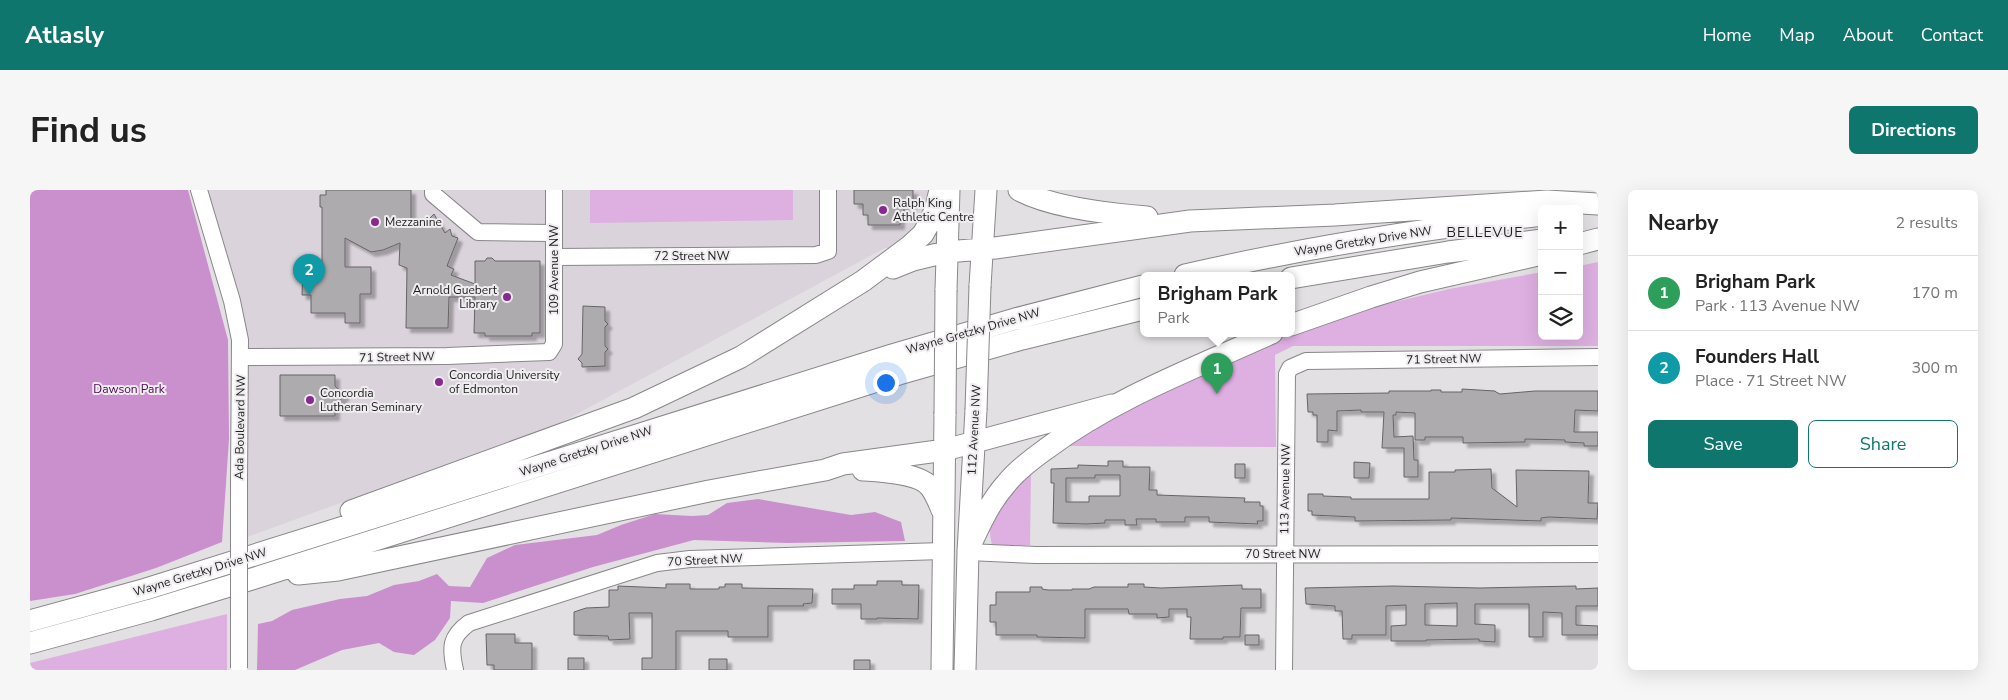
<!DOCTYPE html>
<meta charset="utf-8">
<style>
body{margin:0;font-family:"Nunito Sans",sans-serif;background:#f6f6f6;color:#222}
.controls{position:absolute;right:15px;top:15px;display:grid;overflow:hidden;border-radius:8px;box-shadow:0 5px 20px #0002}
.controls button{width:45px;height:45px;display:grid;place-items:center;padding:0;border:0;border-bottom:1px solid #e0e0e0;background:#fff;color:#222;font:25px sans-serif}
.you{position:absolute;left:855px;top:192px;width:18px;height:18px;margin:-12px;border:4px solid #fff;border-radius:50%;background:#1a73e8;box-shadow:0 0 0 8px #1a73e833}
.badge{display:grid;place-items:center;width:32px;height:32px;border-radius:50%;background:#0f766e;color:#fff;font-size:16px;font-weight:700}
.pin{position:absolute;translate:-50% -41px;filter:drop-shadow(0 1px 2px #0008)}
.pin::after{content:'';position:absolute;top:26px;width:18px;height:15px;background:inherit;clip-path:polygon(0 0,100% 0,50% 100%)}
.popup{position:absolute;left:1110px;top:82px;width:155px;height:65px;box-sizing:border-box;display:grid;place-content:center;border-radius:8px;background:#fff;filter:drop-shadow(0 1px 4px #0005);font-size:16px;white-space:nowrap;color:#767676}
.popup b{font-size:19px;color:#222}
.popup::after{content:'';position:absolute;left:50%;top:100%;margin-left:-10px;border:10px solid transparent;border-top-color:#fff}
.list{margin:0;padding:0;list-style:none}
h2{display:flex;justify-content:space-between;align-items:center;height:65px;margin:0;padding:0 20px;font-size:21px}
h2 small{font-size:16px;font-weight:400;color:#767676}
.list li{display:grid;grid-template-columns:32px 1fr auto;gap:15px;align-items:center;box-sizing:border-box;height:75px;padding:0 20px;border-top:1px solid #e0e0e0}
.list b{display:block;font-size:19px;white-space:nowrap}
.list p{margin:0;font-size:16px;white-space:nowrap;color:#767676}
.list em{font-size:16px;font-style:normal;color:#767676}
.actions{display:flex;gap:10px;padding:15px 20px}
.actions a{flex:1;padding:11px 0;border:1px solid #0f766e;border-radius:8px;text-align:center;font-size:18px;color:#0f766e}
.actions .main{background:#0f766e;color:#fff}
.icon{flex:none;width:28px;height:28px;fill:none;stroke:currentColor;stroke-width:2;stroke-linecap:round;stroke-linejoin:round}
.map{position:relative;flex:none;width:1568px;height:480px;overflow:hidden;border-radius:8px}
header{display:flex;align-items:center;gap:30px;box-sizing:border-box;height:70px;padding:0 25px;background:#0f766e;color:#fff}
header strong{font-size:24px}
nav{display:flex;gap:28px;margin-inline-start:auto;font-size:18px}
.intro{display:flex;align-items:center;justify-content:space-between;box-sizing:border-box;height:120px;padding:0 30px}
h1{margin:0;font-size:35px}
.button{padding:12px 22px;border-radius:8px;background:#0f766e;color:#fff;font-size:18px;font-weight:700}
main{display:flex;gap:30px;padding:0 30px}
aside{flex:1;background:#fff;border-radius:8px;box-shadow:0 5px 20px #0002}
.map>svg:first-child{display:block}
.built{fill:#dbd3dc}
.green{fill:#deafe1}
.forest{fill:#c990cd}
.building{fill:#adabad;stroke:#666466;fill-rule:evenodd;filter:url(#shadow)}
.lines{fill:none;stroke-linecap:round;stroke-linejoin:round}
.minor-casing{stroke:#898789;stroke-width:18}
.major-casing{stroke:#898789;stroke-width:23}
.minor{stroke:#fff;stroke-width:16}
.major{stroke:#fff;stroke-width:21}
.minor-bridge-casing{stroke:#898789;stroke-width:18;stroke-linecap:butt}
.major-bridge-casing{stroke:#898789;stroke-width:23;stroke-linecap:butt}
.minor-bridge{stroke:#fff;stroke-width:16}
.major-bridge{stroke:#fff;stroke-width:21}
.poi-dot{fill:#892892;stroke:#f0edf0;stroke-width:2}
.labels{text-anchor:middle;dominant-baseline:central;stroke-width:4;stroke-linejoin:round;paint-order:stroke}
.poi-label{font-size:12px;fill:#1f1e1f;stroke:#f0edf0;text-anchor:start}
.street-label{font-size:12px;fill:#1f1e1f;stroke:#f0edf0}
.park-label{font-size:12px;fill:#4d0554;stroke:#f0edf0}
.neighbourhood-label{font-size:14px;letter-spacing:1px;fill:#1f1e1f;stroke:#f0edf0}
</style>
<header>
<strong>Atlasly</strong>
<nav><a>Home</a><a>Map</a><a>About</a><a>Contact</a></nav>
</header>
<div class="intro"><h1>Find us</h1><a class="button">Directions</a></div>
<main>
<div class="map">
<svg width="1568" height="480" viewBox="0 0 1568 480">
<defs>
<filter id="shadow"><feDropShadow dx="4.5" dy="4.5" stdDeviation="1" flood-color="#0004"/></filter>
</defs>
<rect width="100%" height="100%" fill="#e3e0e3"/>
<path class="built" d="M 169,0 L 920,0 L 916,62 L 855,58 L 530,233 L 209,350 L 211,167 Z"/>
<path class="green" d="M 560,0 L 763,0 L 763,30 L 560,33 Z
M 1568,72 L 1568,156 L 1263,156 L 1245,165 L 1246,257 L 1034,256 L 1001,281 L 1000,355 L 962,355 C 957,335 962,330 972,313 L 970,311 L 980,295 L 1001,274 L 1039,248 L 1240,151 L 1344,117 L 1419,99 L 1512,82 L 1512,146 L 1549,146 L 1549,76 Z
M 197,424 L 197,480 L 0,480 L 0,473 Z"/>
<path class="forest" d="M 0,0 L 158,0 L 198,150 L 199,249 L 192,352 L 126,378 L 45,404 L 0,411 Z
M 728,309 L 821,325 L 845,322 L 871,332 L 875,351 L 758,353 L 664,350 L 563,377 L 453,413 L 421,411 L 420,428 L 405,450 L 384,465 L 364,462 L 349,453 L 312,460 L 265,480 L 227,480 L 228,434 L 242,431 L 262,420 L 310,409 L 337,406 L 364,395 L 389,391 L 407,384 L 419,396 L 440,397 L 457,368 L 485,355 L 567,345 L 591,335 L 625,324 L 662,326 L 678,325 L 697,313 Z"/>
<path class="building" d="M 296,0 L 381,0 L 381,30 L 398,30 L 404,24 L 415,43 L 420,39 L 422,46 L 428,48 L 417,76 L 424,79 L 421,85 L 445,94 L 445,71 L 455,71 L 457,68 L 462,68 L 465,71 L 510,71 L 510,143 L 502,143 L 502,146 L 455,146 L 455,143 L 444,143 L 445,107 L 419,107 L 418,138 L 376,138 L 377,78 L 369,75 L 370,53 L 353,60 L 341,62 L 315,48 L 315,77 L 341,77 L 341,104 L 330,104 L 330,133 L 315,133 L 315,123 L 281,123 L 281,105 L 272,105 L 273,76 L 292,76 L 292,17 L 290,17 L 290,5 L 296,5 Z
M 824,0 L 883,0 L 883,14 L 874,14 L 874,25 L 870,25 L 870,35 L 838,35 L 838,25 L 833,25 L 833,14 L 824,14 Z
M 553,116 L 575,117 L 575,131 L 578,134 L 575,137 L 575,156 L 578,159 L 575,162 L 575,176 L 552,177 L 552,173 L 548,169 L 552,164 Z
M 250,185 L 305,185 L 305,196 L 315,205 L 305,216 L 305,226 L 250,226 Z
M 1432,199 L 1465,201 L 1466,202 L 1470,204 L 1505,201 L 1568,201 L 1568,221 L 1545,220 L 1544,242 L 1568,242 L 1568,256 L 1554,256 L 1554,253 L 1535,252 L 1535,250 L 1495,249 L 1495,252 L 1433,253 L 1433,247 L 1395,247 L 1395,250 L 1385,250 L 1385,223 L 1366,222 L 1366,225 L 1363,225 L 1364,247 L 1383,246 L 1384,270 L 1388,270 L 1388,287 L 1374,287 L 1374,258 L 1352,258 L 1354,222 L 1331,222 L 1331,220 L 1307,221 L 1307,241 L 1298,240 L 1298,252 L 1287,252 L 1287,225 L 1283,225 L 1283,222 L 1278,222 L 1277,204 L 1359,203 L 1359,201 L 1401,201 L 1401,200 L 1411,200 L 1411,202 L 1432,202 Z
M 1078,271 L 1093,271 L 1093,277 L 1120,277 L 1119,300 L 1127,300 L 1127,305 L 1215,308 L 1214,312 L 1230,312 L 1230,316 L 1233,316 L 1233,331 L 1227,331 L 1228,334 L 1179,332 L 1179,327 L 1155,327 L 1155,332 L 1126,332 L 1126,329 L 1106,329 L 1107,335 L 1095,335 L 1095,330 L 1075,330 L 1075,333 L 1056,334 L 1023,333 L 1024,293 L 1021,293 L 1021,279 L 1048,278 L 1048,275 L 1078,276 ZM 1065,285 L 1090,285 L 1090,306 L 1059,306 L 1059,312 L 1036,312 L 1036,288 L 1065,288 Z
M 1324,272 L 1340,273 L 1339,288 L 1324,288 Z
M 1205,274 L 1215,274 L 1215,288 L 1205,288 Z
M 1461,279 L 1462,298 L 1487,317 L 1486,280 L 1559,281 L 1558,313 L 1568,313 L 1567,329 L 1519,327 L 1511,328 L 1511,331 L 1421,328 L 1421,330 L 1325,331 L 1325,327 L 1282,325 L 1282,321 L 1278,321 L 1278,304 L 1293,304 L 1293,306 L 1321,307 L 1321,309 L 1399,309 L 1399,282 L 1425,282 L 1425,280 Z
M 847,391 L 872,391 L 872,395 L 889,395 L 888,429 L 847,428 L 847,429 L 831,429 L 831,414 L 802,414 L 802,399 L 824,399 L 824,395 L 847,395 Z
M 636,394 L 660,394 L 660,399 L 689,399 L 689,397 L 695,397 L 695,394 L 712,394 L 712,398 L 783,399 L 782,413 L 773,414 L 774,416 L 738,416 L 738,447 L 698,447 L 698,441 L 646,441 L 646,480 L 612,480 L 612,468 L 622,468 L 622,423 L 599,423 L 600,449 L 579,450 L 578,446 L 544,445 L 544,422 L 556,418 L 579,417 L 579,400 L 588,400 L 588,396 L 636,398 Z
M 1098,394 L 1114,394 L 1114,397 L 1131,398 L 1212,395 L 1212,399 L 1231,399 L 1231,418 L 1211,418 L 1210,447 L 1193,447 L 1193,449 L 1160,449 L 1161,427 L 1157,427 L 1157,419 L 1139,419 L 1139,427 L 1127,428 L 1127,424 L 1099,424 L 1098,419 L 1055,419 L 1055,448 L 1007,447 L 1007,445 L 966,445 L 966,432 L 960,432 L 960,415 L 966,415 L 966,402 L 1000,402 L 1000,397 L 1012,397 L 1012,399 L 1018,400 L 1042,400 L 1042,399 L 1059,399 L 1064,397 L 1098,397 Z
M 1363,396 L 1450,398 L 1546,396 L 1546,399 L 1568,398 L 1568,416 L 1546,416 L 1546,435 L 1568,436 L 1568,445 L 1532,445 L 1532,423 L 1513,422 L 1513,447 L 1499,447 L 1499,414 L 1445,414 L 1445,434 L 1465,435 L 1465,452 L 1449,451 L 1449,449 L 1396,450 L 1396,451 L 1361,451 L 1361,436 L 1376,435 L 1376,415 L 1356,416 L 1356,445 L 1322,445 L 1322,449 L 1313,449 L 1312,421 L 1305,421 L 1305,416 L 1276,414 L 1275,398 ZM 1427,413 L 1427,436 L 1395,435 L 1395,414 Z
M 456,444 L 485,444 L 485,453 L 502,453 L 502,480 L 464,480 L 464,475 L 457,475 Z
M 1215,445 L 1229,445 L 1229,455 L 1215,455 Z
M 538,468 L 554,468 L 554,480 L 538,480 Z
M 679,469 L 697,469 L 697,480 L 679,480 Z
M 824,470 L 840,470 L 840,480 L 824,480 Z"/>
<g class="lines">
<g class="minor-casing">
<path id="minor" d="M 169,0 L 202,111 L 210,150 L 209,292
M 403,0 L 403,4 L 448,42 L 524,43
M 524,67 L 786,65 L 798,61 L 798,0
M 211,167 L 417,166 L 519,162 L 524,154 L 524,0
M 938,362 L 1006,365 L 1568,364
M 425,480 C 420,457 420,447 439,433 L 627,373 L 660,369 L 912,361
M 1254,480 L 1257,184 L 1260,178 L 1276,171 L 1568,167"/>
</g>
<g class="major-casing">
<path id="major" d="M 989,0 C 1022,18 1080,24 1117,27
M 1549,54 L 1568,49
M 863,78 L 883,70 L 916,62 L 965,58 L 1160,31 L 1305,25 L 1517,11 L 1568,14
M 1155,85 C 1273,58 1392,39 1512,25
M 1261,88 L 1418,62 L 1512,50
M 950,96 L 956,0
M 916,100 L 919,0
M 1261,135 L 1341,107 L 1390,92 L 1512,64
M 833,280 C 850,281 891,283 901,298 C 906,305 909,313 912,320
M 321,321 L 604,218 L 711,167 L 833,91 L 880,56 L 893,44 L 901,30 L 906,17 L 910,0
M 938,360 C 949,337 959,313 976,294 C 987,280 1002,269 1016,259 C 1084,208 1165,178 1242,143
M 268,384 L 308,380 L 679,301 L 795,280 L 813,274 L 915,260 L 1082,215
M 0,431 L 116,399 L 862,165 L 985,129 L 1113,96
M 0,453 L 121,420 L 222,389 L 869,184 L 992,149 L 1113,119
M 912,480 L 915,224
M 935,480 L 938,362 L 946,220"/>
</g>
<use href="#minor" class="minor"/>
<use href="#major" class="major"/>
<g class="minor-bridge-casing">
<path id="minor-bridge" d="M 209,478 L 209,292"/>
</g>
<g class="major-bridge-casing">
<path id="major-bridge" d="M 946,220 L 950,96
M 915,224 L 916,100"/>
</g>
<use href="#minor-bridge" class="minor-bridge"/>
<use href="#major-bridge" class="major-bridge"/>
</g>
<g class="poi-dot">
<circle cx="853" cy="20" r="5"/>
<circle cx="345" cy="32" r="5"/>
<circle cx="477" cy="107" r="5"/>
<circle cx="409" cy="192" r="5"/>
<circle cx="280" cy="210" r="5"/>
</g>
<g class="labels">
<g class="poi-label">
<text x="863" y="13">Ralph King<tspan x="863" dy="14">Athletic Centre</tspan></text>
<text x="355" y="32">Mezzanine</text>
<text x="467" y="100" text-anchor="end">Arnold Guebert<tspan x="467" dy="14">Library</tspan></text>
<text x="419" y="185">Concordia University<tspan x="419" dy="14">of Edmonton</tspan></text>
<text x="290" y="203">Concordia<tspan x="290" dy="14">Lutheran Seminary</tspan></text>
</g>
<g class="street-label">
<text transform="translate(1333 51) rotate(-9)">Wayne Gretzky Drive NW</text>
<text x="662" y="66">72 Street NW</text>
<text transform="translate(524 80) rotate(-90)">109 Avenue NW</text>
<text transform="translate(943 141) rotate(-16)">Wayne Gretzky Drive NW</text>
<text transform="translate(367 167) rotate(-1)">71 Street NW</text>
<text transform="translate(1414 169) rotate(-1)">71 Street NW</text>
<text transform="translate(210 237) rotate(-89)">Ada Boulevard NW</text>
<text transform="translate(944 240) rotate(-87)">112 Avenue NW</text>
<text transform="translate(556 261) rotate(-18)">Wayne Gretzky Drive NW</text>
<text transform="translate(1255 299) rotate(-89)">113 Avenue NW</text>
<text x="1253" y="364">70 Street NW</text>
<text transform="translate(675 370) rotate(-3)">70 Street NW</text>
<text transform="translate(170 382) rotate(-17)">Wayne Gretzky Drive NW</text>
</g>
<g class="park-label">
<text x="99" y="199">Dawson Park</text>
</g>
<g class="neighbourhood-label">
<text x="1455" y="42">BELLEVUE</text>
</g>
</g>
</svg>
<div class="controls">
<button>+</button>
<button>−</button>
<button><svg class="icon" aria-label="layers" viewBox="0 0 24 24"><path d="M12 4l9 5-9 5-9-5zM3 14l9 5 9-5"/></svg></button>
</div>
<div class="you"></div>
<div class="pin badge" style="left:1187px;top:204px;background:#2e9e5b">1</div>
<div class="popup"><b>Brigham Park</b>Park</div>
<div class="pin badge" style="left:279px;top:105px;background:#0f9aa8">2</div>
</div>
<aside>
<h2>Nearby<small>2 results</small></h2>
<ul class="list">
<li><span class="badge" style="background:#2e9e5b">1</span><div><b>Brigham Park</b><p>Park · 113 Avenue NW</p></div><em>170 m</em></li>
<li><span class="badge" style="background:#0f9aa8">2</span><div><b>Founders Hall</b><p>Place · 71 Street NW</p></div><em>300 m</em></li>
</ul>
<div class="actions"><a class="main">Save</a><a>Share</a></div>
</aside>
</main>
